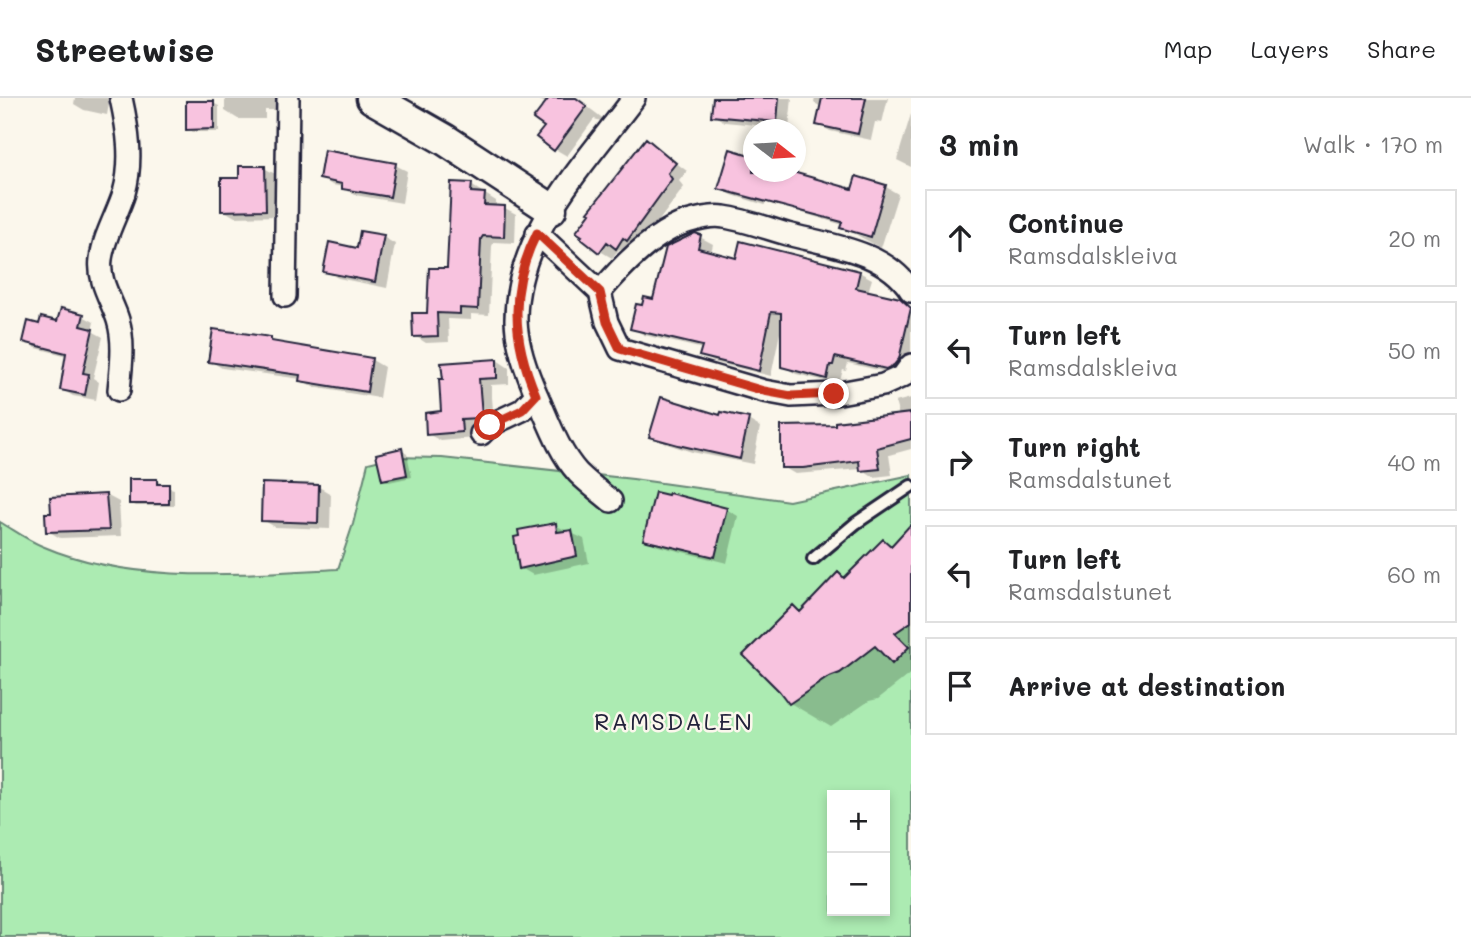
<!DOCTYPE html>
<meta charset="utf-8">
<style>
body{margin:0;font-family:Mali,sans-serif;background:#f2f2f2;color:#202124}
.controls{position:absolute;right:21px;bottom:21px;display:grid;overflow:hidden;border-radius:0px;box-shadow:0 4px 10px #0003}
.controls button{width:63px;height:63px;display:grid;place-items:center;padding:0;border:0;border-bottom:2px solid #e0e0e0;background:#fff;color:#202124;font:35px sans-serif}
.compass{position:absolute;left:743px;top:21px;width:63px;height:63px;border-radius:50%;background:#fff;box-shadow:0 4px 10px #0003;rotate:107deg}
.stop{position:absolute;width:21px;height:21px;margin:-16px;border:5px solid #c8321e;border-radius:50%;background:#fff}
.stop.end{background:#c8321e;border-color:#fff;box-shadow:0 2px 7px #0008}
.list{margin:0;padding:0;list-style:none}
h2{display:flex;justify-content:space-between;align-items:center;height:91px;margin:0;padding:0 28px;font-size:30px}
h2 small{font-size:23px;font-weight:400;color:#757577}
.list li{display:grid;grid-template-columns:46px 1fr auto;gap:21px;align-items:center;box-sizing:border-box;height:98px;margin:0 14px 14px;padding:0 14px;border:2px solid #e0e0e0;border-radius:0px}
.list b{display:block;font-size:26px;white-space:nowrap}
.list p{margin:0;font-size:23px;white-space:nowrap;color:#757577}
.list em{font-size:23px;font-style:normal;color:#757577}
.icon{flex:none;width:38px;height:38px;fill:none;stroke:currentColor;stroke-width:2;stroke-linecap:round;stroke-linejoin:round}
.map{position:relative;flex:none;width:911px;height:839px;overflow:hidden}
header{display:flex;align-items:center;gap:42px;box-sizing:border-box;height:98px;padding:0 35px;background:#fff;border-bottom:2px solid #e0e0e0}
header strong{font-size:33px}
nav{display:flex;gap:38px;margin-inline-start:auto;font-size:24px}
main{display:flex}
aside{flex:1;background:#fff}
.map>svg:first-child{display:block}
.green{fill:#acebb2;stroke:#678676;stroke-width:2;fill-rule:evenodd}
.shadow{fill:#0003}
.building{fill:#f8c3df;stroke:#22223b;stroke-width:2}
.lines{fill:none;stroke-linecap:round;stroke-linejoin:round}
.lane-casing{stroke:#22223b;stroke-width:16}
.street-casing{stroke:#22223b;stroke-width:26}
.secondary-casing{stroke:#22223b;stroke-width:35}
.lane{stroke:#fbf7ec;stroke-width:10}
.street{stroke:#fbf7ec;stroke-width:21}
.secondary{stroke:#fbf7ec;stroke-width:30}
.route{stroke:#c8321e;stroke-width:9}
.labels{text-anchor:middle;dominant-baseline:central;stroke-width:5;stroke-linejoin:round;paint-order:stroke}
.neighbourhood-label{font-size:24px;letter-spacing:2px;fill:#22223b;stroke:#fbf7ec}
</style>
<header>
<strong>Streetwise</strong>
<nav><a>Map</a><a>Layers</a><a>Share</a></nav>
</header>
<main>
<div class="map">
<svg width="911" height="839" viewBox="0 0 911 839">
<rect width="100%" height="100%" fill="#fbf7ec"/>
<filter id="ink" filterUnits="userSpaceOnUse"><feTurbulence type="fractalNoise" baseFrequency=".0143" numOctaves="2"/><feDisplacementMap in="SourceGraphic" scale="14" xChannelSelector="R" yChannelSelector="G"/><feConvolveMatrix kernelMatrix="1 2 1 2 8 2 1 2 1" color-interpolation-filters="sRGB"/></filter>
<g filter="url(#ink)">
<path class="green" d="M 393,359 L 442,360 L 633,381 L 789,403 L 911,377 L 911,839 L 0,839 L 0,424 C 14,432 27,442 42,448 C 133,487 241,476 338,471 L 353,426 L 368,365 ZM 832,697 L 885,697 L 885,813 L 832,813 Z"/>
<path class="shadow" d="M 75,0 L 110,0 L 107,17 L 84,12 L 74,6 Z
M 225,0 L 282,0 L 282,12 L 265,12 L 265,21 L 238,21 L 225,13 Z
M 533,0 L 576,0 L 609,25 L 594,21 L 567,58 L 555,51 L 547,29 L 547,5 Z
M 715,0 L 792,0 L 789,30 L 725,24 L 713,17 Z
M 815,0 L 888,0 L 882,25 L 875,24 L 871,42 L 830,33 L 818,26 L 822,9 L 814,5 Z
M 213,5 L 219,8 L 219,34 L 193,34 L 188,31 Z
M 911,16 L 911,69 L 897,62 Z
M 647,43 L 687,73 L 679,83 L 684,89 L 640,148 L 629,156 L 619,151 L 612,160 L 600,153 Z
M 731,53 L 754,60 L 754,74 L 779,74 L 784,76 L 780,109 L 765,104 L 765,107 L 732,97 L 720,90 Z
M 395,67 L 407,73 L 402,105 L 355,97 L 344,89 L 332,87 L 321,80 Z
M 264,70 L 277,77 L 278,118 L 235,119 L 223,112 L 240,81 Z
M 857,80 L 886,89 L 898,96 L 881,150 L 855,136 L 866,139 L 867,136 L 853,132 L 853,135 L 842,129 L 843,127 L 803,115 L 791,108 L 853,93 Z
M 471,87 L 496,103 L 496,109 L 505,110 L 516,116 L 515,145 L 494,144 L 492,148 L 489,217 L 471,216 L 471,222 L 448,221 L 449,244 L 426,245 L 415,238 L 429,216 L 448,172 Z
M 696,137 L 713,146 L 711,155 L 737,162 L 859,174 L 872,181 L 868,194 L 899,202 L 911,209 L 911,268 L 899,277 L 848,265 L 846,273 L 843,272 L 839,286 L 796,276 L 783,268 L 781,230 L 771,278 L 714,264 L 701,257 L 703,251 L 644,237 L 632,230 L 643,209 L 655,204 Z
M 383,139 L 395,146 L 387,190 L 338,180 L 325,173 Z
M 83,218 L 94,224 L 92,233 L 103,239 L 93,280 L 99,284 L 96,302 L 73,298 L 61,291 L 68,258 L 36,250 L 25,243 L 40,228 L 59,225 Z
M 271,241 L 282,247 L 372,262 L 384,269 L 379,300 L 313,289 L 301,281 L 222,270 L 210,263 Z
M 497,262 L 509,270 L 509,286 L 491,287 L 494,324 L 473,328 L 474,340 L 441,343 L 428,336 L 443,315 Z
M 911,300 L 911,351 L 889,357 L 892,377 L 874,379 L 862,371 L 795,376 L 783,369 L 837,329 L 899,318 L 895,304 Z
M 722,319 L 748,322 L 760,329 L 753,366 L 692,354 L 664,345 L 651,338 Z
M 401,352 L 407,356 L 412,379 L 389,384 L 383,381 Z
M 157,382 L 163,388 L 174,391 L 174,408 L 136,408 L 130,405 Z
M 319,389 L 331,396 L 330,431 L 275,429 L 263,422 Z
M 106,397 L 119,404 L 121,438 L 60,440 L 48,433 Z
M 726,411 L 738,418 L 727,465 L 658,448 L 645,441 Z
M 555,427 L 584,441 L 589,465 L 533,477 L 521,470 Z
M 911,428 L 911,575 L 878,601 L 869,603 L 831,629 L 790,605 L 793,509 L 802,514 L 838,477 L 846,481 L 883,443 L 891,448 Z"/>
<path class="building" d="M 549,0 L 576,0 L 587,8 L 554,53 L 536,39 L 544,29 L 533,21 Z
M 713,0 L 779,0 L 777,24 L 711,18 Z
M 822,0 L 866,0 L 858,36 L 816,27 Z
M 186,3 L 214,3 L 214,31 L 186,32 Z
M 646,40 L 676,65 L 668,75 L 672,81 L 627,143 L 623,140 L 616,151 L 607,144 L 599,155 L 580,140 L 582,138 L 576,134 L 590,115 L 588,114 Z
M 730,51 L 753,58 L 753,74 L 793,74 L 852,91 L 856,78 L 886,87 L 871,139 L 840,130 L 842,124 L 718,91 Z
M 324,52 L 396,65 L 390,99 L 342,91 L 342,86 L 319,81 Z
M 239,68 L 265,68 L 266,112 L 221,113 L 221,80 L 239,80 Z
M 451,84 L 472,85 L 471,94 L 485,95 L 484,107 L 505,108 L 504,139 L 483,138 L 481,141 L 478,211 L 460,210 L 460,216 L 437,215 L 438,238 L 413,239 L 412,215 L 427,215 L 429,170 L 447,170 Z
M 360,133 L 384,137 L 375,184 L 323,174 L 329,144 L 357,150 Z
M 695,135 L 701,137 L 698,150 L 736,160 L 740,143 L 860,173 L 856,190 L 900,200 L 911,210 L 899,261 L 894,267 L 886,271 L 835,259 L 833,267 L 830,267 L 827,281 L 781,269 L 781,215 L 771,214 L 759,273 L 699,258 L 702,248 L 630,231 L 636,206 L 642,207 L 644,199 L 653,201 L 666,149 Z
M 61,210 L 84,216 L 81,228 L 93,231 L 83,275 L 89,276 L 85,297 L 60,292 L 66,255 L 23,244 L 28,223 L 39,226 L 41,219 L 57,223 Z
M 213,231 L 271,239 L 271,243 L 372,260 L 367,294 L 299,283 L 300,277 L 208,264 Z
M 497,261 L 497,280 L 479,281 L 482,317 L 479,320 L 461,321 L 462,334 L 426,337 L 425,315 L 441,313 L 439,281 L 443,281 L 441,265 Z
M 661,299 L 720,317 L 721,314 L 749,320 L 740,361 L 678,347 L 649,339 Z
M 911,315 L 911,341 L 877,350 L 880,371 L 860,373 L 859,363 L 803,370 L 781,370 L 781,328 L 835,327 L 835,324 Z
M 402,350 L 407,377 L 382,382 L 376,356 Z
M 129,381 L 157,381 L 157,386 L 169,386 L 169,406 L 129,406 Z
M 262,385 L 319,387 L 318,425 L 261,423 Z
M 655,394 L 668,397 L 669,395 L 727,410 L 715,459 L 643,442 Z
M 106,396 L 109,432 L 46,434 L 45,415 L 51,415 L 50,399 Z
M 556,425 L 557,434 L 572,432 L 577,458 L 519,471 L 514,439 L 519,438 L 518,432 Z
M 911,426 L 911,524 L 895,535 L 909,549 L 892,566 L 875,548 L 840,575 L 827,580 L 789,606 L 779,593 L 743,557 L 793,507 L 800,514 L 838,474 L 844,480 L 883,441 L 891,448 Z"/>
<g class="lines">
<g class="lane-casing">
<path id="lane" d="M 813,461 L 856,425 L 911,388"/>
</g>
<g class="street-casing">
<path id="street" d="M 537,135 L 600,194 L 607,224 L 620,251 L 764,293 L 791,298 L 834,296 L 883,287 L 903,278 L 911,267
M 600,194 C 621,169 655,134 687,124 C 697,121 714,117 724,119 C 745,122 766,130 787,136 C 829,147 886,153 911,193
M 285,198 L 288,0
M 119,292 C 121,269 125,245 118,222 C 112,202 98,184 101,161 C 104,138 117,117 124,95 C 133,63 128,32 121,0
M 481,336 L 490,327 L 522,312 L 536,297
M 611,403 C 600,394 588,385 578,375 C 559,354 549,325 538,300 C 527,276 517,250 516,223 C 515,136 585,66 634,0"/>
</g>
<g class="secondary-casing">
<path id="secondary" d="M 372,0 L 444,41 L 551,111"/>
</g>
<use href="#lane" class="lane"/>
<use href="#street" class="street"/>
<use href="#secondary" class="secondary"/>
</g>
</g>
<g class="lines" filter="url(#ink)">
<path class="route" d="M 490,327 L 522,312 L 536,297 C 512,241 509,190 537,135 L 600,194 L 607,224 L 620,251 L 764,293 L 791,298 L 834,296"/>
</g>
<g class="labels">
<g class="neighbourhood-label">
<text x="674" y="622">RAMSDALEN</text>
</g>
</g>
</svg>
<div class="controls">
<button>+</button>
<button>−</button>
</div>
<svg class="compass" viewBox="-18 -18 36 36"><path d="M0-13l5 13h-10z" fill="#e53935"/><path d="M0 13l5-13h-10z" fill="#757577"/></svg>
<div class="stop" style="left:490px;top:327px"></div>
<div class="stop end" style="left:834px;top:296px"></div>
</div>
<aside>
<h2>3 min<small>Walk · 170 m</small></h2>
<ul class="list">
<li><svg class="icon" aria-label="ahead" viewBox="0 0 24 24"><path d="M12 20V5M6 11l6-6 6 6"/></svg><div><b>Continue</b><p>Ramsdalskleiva</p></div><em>20 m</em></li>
<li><svg class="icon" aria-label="left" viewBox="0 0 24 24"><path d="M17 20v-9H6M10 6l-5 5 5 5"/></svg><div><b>Turn left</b><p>Ramsdalskleiva</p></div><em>50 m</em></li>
<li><svg class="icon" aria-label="right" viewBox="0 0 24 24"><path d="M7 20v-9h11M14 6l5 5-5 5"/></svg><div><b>Turn right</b><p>Ramsdalstunet</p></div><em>40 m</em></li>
<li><svg class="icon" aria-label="left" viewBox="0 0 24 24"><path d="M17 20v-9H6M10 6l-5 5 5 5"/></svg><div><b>Turn left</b><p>Ramsdalstunet</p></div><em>60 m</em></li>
<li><svg class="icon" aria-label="arrive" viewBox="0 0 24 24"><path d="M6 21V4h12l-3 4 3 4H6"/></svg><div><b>Arrive at destination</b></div></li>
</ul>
</aside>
</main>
